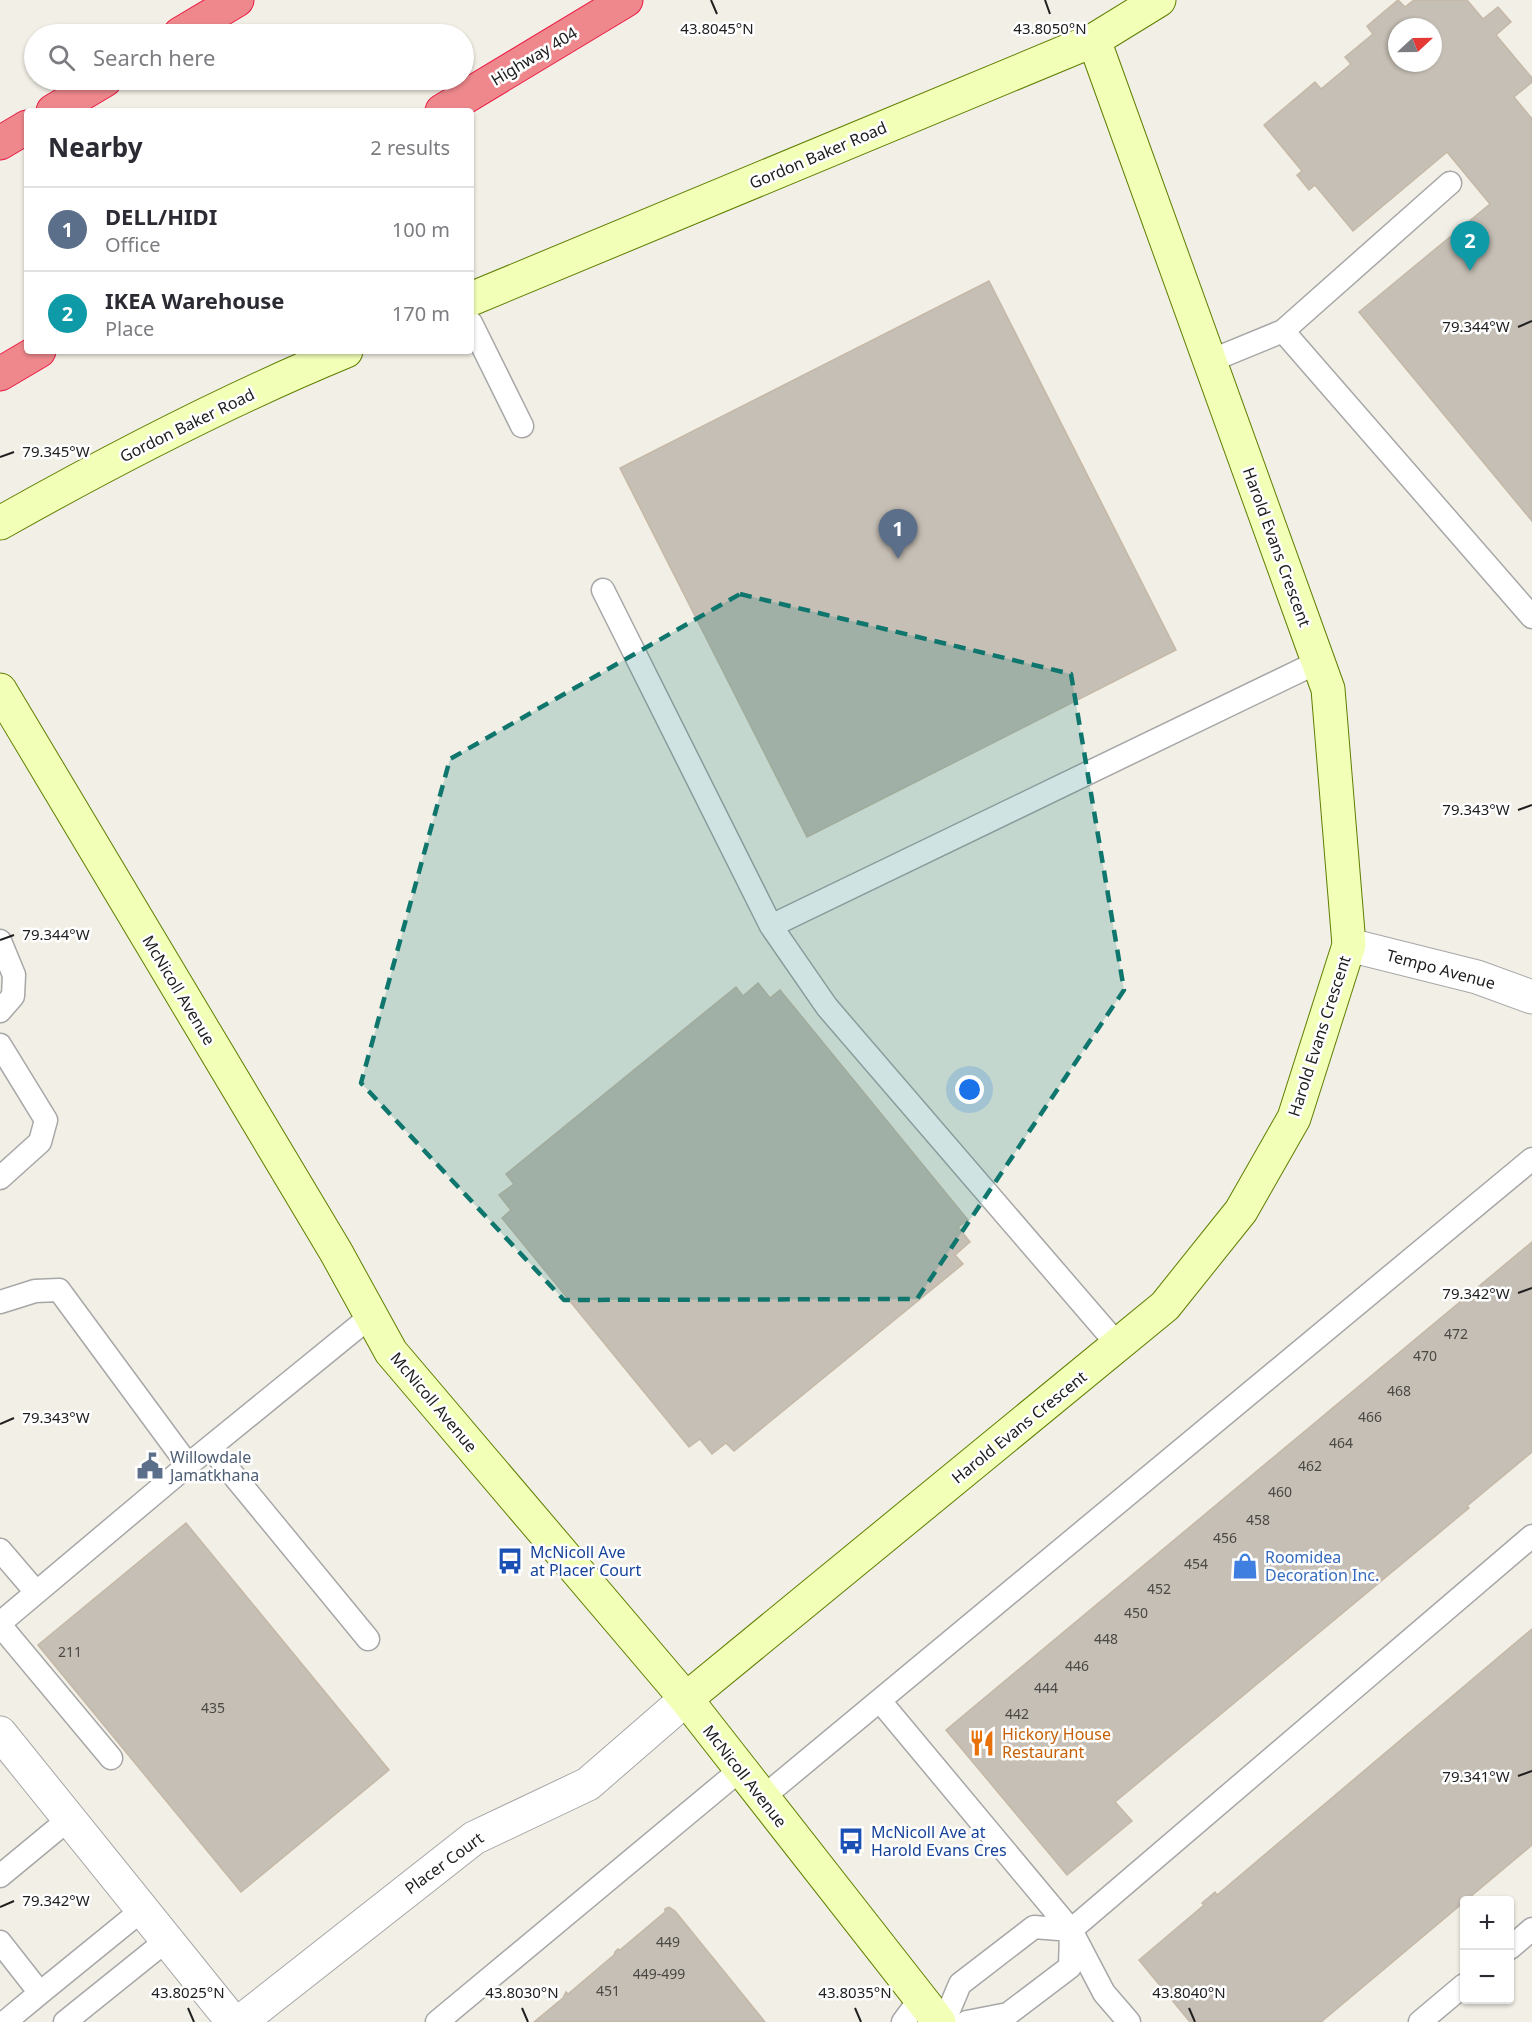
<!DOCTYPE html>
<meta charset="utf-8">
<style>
body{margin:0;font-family:"Noto Sans",sans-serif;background:#f2f2f3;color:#2b2b33}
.controls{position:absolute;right:18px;bottom:18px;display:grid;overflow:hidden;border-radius:6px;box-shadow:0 2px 4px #0004}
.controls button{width:54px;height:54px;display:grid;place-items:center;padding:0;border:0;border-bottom:2px solid #e1e1e2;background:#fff;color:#2b2b33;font:30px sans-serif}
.compass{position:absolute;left:1388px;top:18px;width:54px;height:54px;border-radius:50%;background:#fff;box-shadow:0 2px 4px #0004;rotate:68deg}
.you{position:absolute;left:970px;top:1090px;width:21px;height:21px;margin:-15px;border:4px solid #fff;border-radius:50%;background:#1a73e8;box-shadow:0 0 0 9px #1a73e833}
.badge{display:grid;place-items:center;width:39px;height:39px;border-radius:50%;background:#1a73e8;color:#fff;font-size:20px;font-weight:700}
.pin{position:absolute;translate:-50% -50px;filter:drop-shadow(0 2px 3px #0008)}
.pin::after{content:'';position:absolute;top:32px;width:21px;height:18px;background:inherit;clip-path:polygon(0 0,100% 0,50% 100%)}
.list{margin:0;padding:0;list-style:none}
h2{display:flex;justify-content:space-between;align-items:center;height:78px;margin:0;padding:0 24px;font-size:26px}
h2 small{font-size:20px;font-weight:400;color:#7c7c81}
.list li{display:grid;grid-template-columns:39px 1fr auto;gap:18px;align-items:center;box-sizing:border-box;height:84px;padding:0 24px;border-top:2px solid #e1e1e2}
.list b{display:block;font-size:22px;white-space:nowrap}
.list p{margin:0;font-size:20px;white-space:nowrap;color:#7c7c81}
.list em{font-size:20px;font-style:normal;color:#7c7c81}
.icon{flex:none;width:33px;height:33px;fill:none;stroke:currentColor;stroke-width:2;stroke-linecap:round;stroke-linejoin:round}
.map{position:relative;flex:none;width:1532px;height:2022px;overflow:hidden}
.search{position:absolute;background:#fff;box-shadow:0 2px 4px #0004;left:24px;top:24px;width:450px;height:66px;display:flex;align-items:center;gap:15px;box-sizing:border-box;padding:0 21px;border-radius:33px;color:#7c7c81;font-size:22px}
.panel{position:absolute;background:#fff;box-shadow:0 2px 4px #0004;left:24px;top:108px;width:450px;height:246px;border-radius:6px}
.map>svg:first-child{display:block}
.building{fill:#c6bfb5;stroke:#c5b8a7;stroke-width:1.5;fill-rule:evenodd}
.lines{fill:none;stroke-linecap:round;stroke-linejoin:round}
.lane-casing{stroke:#a7a7a7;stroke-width:25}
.street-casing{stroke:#a7a7a7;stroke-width:35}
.secondary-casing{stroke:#5f7f00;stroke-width:35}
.highway-casing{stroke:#ea1943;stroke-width:35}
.lane{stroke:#fff;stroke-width:22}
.street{stroke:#fff;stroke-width:33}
.secondary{stroke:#f1ffb7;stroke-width:33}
.highway{stroke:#ee888d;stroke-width:33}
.marked{fill:#0f766e;fill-opacity:0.2;stroke:#0f766e;stroke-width:4.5;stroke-dasharray:12 8;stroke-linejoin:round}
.ticks{fill:none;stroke:#202020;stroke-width:2}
.labels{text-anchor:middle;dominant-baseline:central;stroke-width:5;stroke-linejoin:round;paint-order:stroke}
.number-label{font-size:14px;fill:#4a4845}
.street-label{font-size:16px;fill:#202020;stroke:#fff}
.service-label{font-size:16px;fill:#4e5e75;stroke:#fff;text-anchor:start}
.transit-label{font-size:16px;fill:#164399;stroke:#fff;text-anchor:start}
.shop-label{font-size:16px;fill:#366cbe;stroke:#fff;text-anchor:start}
.food-label{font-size:16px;fill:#c56008;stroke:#fff;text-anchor:start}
.ticks-label{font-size:15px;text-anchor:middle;fill:#202020;stroke:#fff;stroke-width:5;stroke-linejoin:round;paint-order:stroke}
</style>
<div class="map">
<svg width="1532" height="2022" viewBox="0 0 1532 2022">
<rect width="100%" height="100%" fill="#f2efe6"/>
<path class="building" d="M 1398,0 L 1405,7 L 1414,0 L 1467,0 L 1483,19 L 1498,7 L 1511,22 L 1496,35 L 1532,78 L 1532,82 L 1514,97 L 1532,119 L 1532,521 L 1359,312 L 1490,204 L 1447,152 L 1353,231 L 1315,185 L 1309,190 L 1297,175 L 1302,171 L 1264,125 L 1315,82 L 1321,89 L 1351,64 L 1345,57 L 1373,34 L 1367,26 ZM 1397,27 L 1433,27 L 1433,63 L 1397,63 Z
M 989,281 L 1176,650 L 807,837 L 620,468 Z
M 758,983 L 770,998 L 780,990 L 968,1220 L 958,1227 L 970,1242 L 955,1255 L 963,1264 L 734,1451 L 726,1443 L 712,1454 L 700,1439 L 689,1447 L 502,1218 L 511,1210 L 499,1195 L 514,1184 L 506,1174 L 736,987 L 743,996 Z
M 1532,1242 L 1532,1452 L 1467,1506 L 1469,1508 L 1115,1802 L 1132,1821 L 1067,1875 L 946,1730 Z
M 186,1523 L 389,1770 L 241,1892 L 38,1645 Z
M 1532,1629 L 1532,1845 L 1321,2022 L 1190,2022 L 1139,1960 L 1204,1905 L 1202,1903 L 1215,1892 L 1217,1895 Z
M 669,1907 L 675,1911 L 765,2022 L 534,2022 L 563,1998 L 566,1992 L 568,1994 L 614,1955 L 615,1952 L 618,1949 L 620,1950 L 665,1912 L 665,1909 Z"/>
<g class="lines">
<g class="lane-casing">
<path id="lane" d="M 471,323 L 522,426
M 1283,331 L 1532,617
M 1210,361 L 1283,331 L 1450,183
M 603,590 L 771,926 L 827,1007 L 1118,1345
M 771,926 L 1318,662
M 0,941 L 14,975 L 13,996 L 0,1011
M 0,1045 L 46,1120 L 40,1142 L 0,1178
M 0,1302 L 35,1291 L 59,1290 L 188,1465
M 211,1448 L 368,1639
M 0,1550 L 36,1592
M 0,1623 L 188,1465 L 371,1316
M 0,1625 L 111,1758
M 880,1701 L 1071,1930 L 1104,1993 L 1129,2022
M 762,1798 L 1532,1159
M 0,1876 L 69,1819
M 0,1942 L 40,1993 L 5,2022
M 1510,1948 L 1532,1929
M 40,1993 L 142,1910
M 65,2022 L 167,1940
M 437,2022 L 740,1770
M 903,2022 L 920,1999
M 944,2022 L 960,1984 L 1034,1927 L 1071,1930 L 1532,1536
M 967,2022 L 1008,2014 L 1070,1967 L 1071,1932
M 1420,2022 L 1464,1985"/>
</g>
<g class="street-casing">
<path id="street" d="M 1349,945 L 1477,977 L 1532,997
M 0,1733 L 233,2022
M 240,2022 L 474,1838 L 588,1784 L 686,1699"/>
</g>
<g class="secondary-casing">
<path id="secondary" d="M 471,299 L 1094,40 L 1159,0
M 0,523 C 112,460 227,400 346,351
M 0,690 L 336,1252 L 391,1352 L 686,1699 L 939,2022
M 686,1699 L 1165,1306 L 1241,1211 L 1294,1118 L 1349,945 L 1328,689 L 1094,40"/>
</g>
<g class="highway-casing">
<path id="highway" d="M 180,34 L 237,0
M 53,111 L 105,80
M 442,111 L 626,0
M 0,143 L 27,127
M 0,374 L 39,351"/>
</g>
<use href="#lane" class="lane"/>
<use href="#street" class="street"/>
<use href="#secondary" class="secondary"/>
<use href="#highway" class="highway"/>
</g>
<path class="marked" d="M 740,594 L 1071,674 L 1124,990 L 917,1299 L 564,1300 L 361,1083 L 450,759 Z"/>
<path class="ticks" d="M 711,0 L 717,14M 1045,0 L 1050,14M 1518,327 L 1532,321M 0,457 L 14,452M 1518,810 L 1532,805M 0,940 L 14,935M 1518,1293 L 1532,1288M 0,1424 L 14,1418M 1518,1776 L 1532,1771M 0,1907 L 14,1901M 188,2008 L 194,2022M 522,2008 L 528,2022M 855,2008 L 861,2022M 1189,2008 L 1195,2022"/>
<defs>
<g id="civic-bare" transform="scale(2.07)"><path d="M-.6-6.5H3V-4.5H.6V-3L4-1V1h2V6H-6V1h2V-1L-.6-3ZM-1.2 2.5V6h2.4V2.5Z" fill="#5c6f8a" stroke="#fff" stroke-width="2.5" paint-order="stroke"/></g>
<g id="bus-bare" transform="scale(2.07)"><path d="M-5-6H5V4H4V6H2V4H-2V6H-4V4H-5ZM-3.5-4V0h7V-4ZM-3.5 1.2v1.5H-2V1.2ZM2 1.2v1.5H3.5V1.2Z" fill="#1a4fb4" stroke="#fff" stroke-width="2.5" paint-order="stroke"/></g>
<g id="shop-bare" transform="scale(2.07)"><path d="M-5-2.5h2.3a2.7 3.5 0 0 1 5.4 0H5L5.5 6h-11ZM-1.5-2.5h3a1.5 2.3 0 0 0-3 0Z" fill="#3f7fe0" stroke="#fff" stroke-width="2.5" paint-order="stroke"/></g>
<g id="restaurant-bare" transform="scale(2.07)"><path d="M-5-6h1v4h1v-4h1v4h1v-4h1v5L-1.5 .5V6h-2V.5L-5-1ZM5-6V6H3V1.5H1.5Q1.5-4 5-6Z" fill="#e8710a" stroke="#fff" stroke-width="2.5" paint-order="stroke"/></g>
</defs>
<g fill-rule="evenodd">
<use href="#civic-bare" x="150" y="1466"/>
<use href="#bus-bare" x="510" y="1561"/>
<use href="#shop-bare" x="1245" y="1566"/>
<use href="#restaurant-bare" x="982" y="1743"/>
<use href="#bus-bare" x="851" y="1841"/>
</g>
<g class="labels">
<g class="number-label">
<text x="1456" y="1333">472</text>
<text x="1425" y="1355">470</text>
<text x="1399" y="1390">468</text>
<text x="1370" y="1416">466</text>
<text x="1341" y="1442">464</text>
<text x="1310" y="1465">462</text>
<text x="1280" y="1491">460</text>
<text x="1258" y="1519">458</text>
<text x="1225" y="1537">456</text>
<text x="1196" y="1563">454</text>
<text x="1159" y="1588">452</text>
<text x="1136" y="1612">450</text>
<text x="1106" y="1638">448</text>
<text x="70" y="1651">211</text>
<text x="1077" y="1665">446</text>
<text x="1046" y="1687">444</text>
<text x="213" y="1707">435</text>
<text x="1017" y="1713">442</text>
<text x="668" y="1941">449</text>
<text x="659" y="1973">449-499</text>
<text x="608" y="1990">451</text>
</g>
<g class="street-label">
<text transform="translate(534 56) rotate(-31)">Highway 404</text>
<text transform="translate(818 155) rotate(-23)">Gordon Baker Road</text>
<text transform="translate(187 425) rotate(-26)">Gordon Baker Road</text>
<text transform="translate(1277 547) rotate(70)">Harold Evans Crescent</text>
<text transform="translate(1441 969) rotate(15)">Tempo Avenue</text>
<text transform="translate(179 990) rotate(59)">McNicoll Avenue</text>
<text transform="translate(1319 1036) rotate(-72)">Harold Evans Crescent</text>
<text transform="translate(434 1402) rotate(50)">McNicoll Avenue</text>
<text transform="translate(1019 1427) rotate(-39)">Harold Evans Crescent</text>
<text transform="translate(745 1776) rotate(52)">McNicoll Avenue</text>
<text transform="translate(444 1863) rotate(-36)">Placer Court</text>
</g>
<g class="service-label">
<text x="170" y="1457">Willowdale<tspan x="170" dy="18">Jamatkhana</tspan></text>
</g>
<g class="transit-label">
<text x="530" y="1552">McNicoll Ave<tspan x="530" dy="18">at Placer Court</tspan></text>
<text x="871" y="1832">McNicoll Ave at<tspan x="871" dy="18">Harold Evans Cres</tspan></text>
</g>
<g class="shop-label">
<text x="1265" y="1557">Roomidea<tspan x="1265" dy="18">Decoration Inc.</tspan></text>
</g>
<g class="food-label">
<text x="1002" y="1734">Hickory House<tspan x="1002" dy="18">Restaurant</tspan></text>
</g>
</g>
<g class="ticks-label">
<text x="717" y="34">43.8045°N</text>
<text x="1050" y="34">43.8050°N</text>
<text x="1476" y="332">79.344°W</text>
<text x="56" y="457">79.345°W</text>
<text x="1476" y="815">79.343°W</text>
<text x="56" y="940">79.344°W</text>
<text x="1476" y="1299">79.342°W</text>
<text x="56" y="1423">79.343°W</text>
<text x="1476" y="1782">79.341°W</text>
<text x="56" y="1906">79.342°W</text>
<text x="188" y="1998">43.8025°N</text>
<text x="522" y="1998">43.8030°N</text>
<text x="855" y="1998">43.8035°N</text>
<text x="1189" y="1998">43.8040°N</text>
</g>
</svg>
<div class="controls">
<button>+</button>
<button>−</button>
</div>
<svg class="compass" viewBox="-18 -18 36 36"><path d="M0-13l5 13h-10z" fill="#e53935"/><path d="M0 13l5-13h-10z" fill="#7c7c81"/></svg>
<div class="you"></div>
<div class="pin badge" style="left:898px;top:559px;background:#5c6f8a">1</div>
<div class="pin badge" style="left:1470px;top:271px;background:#0f9aa8">2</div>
<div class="search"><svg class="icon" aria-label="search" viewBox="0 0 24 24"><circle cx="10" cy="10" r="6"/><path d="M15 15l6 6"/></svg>Search here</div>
<section class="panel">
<h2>Nearby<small>2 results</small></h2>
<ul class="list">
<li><span class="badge" style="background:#5c6f8a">1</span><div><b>DELL/HIDI</b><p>Office</p></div><em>100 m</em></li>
<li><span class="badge" style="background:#0f9aa8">2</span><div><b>IKEA Warehouse</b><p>Place</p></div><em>170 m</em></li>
</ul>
</section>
</div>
